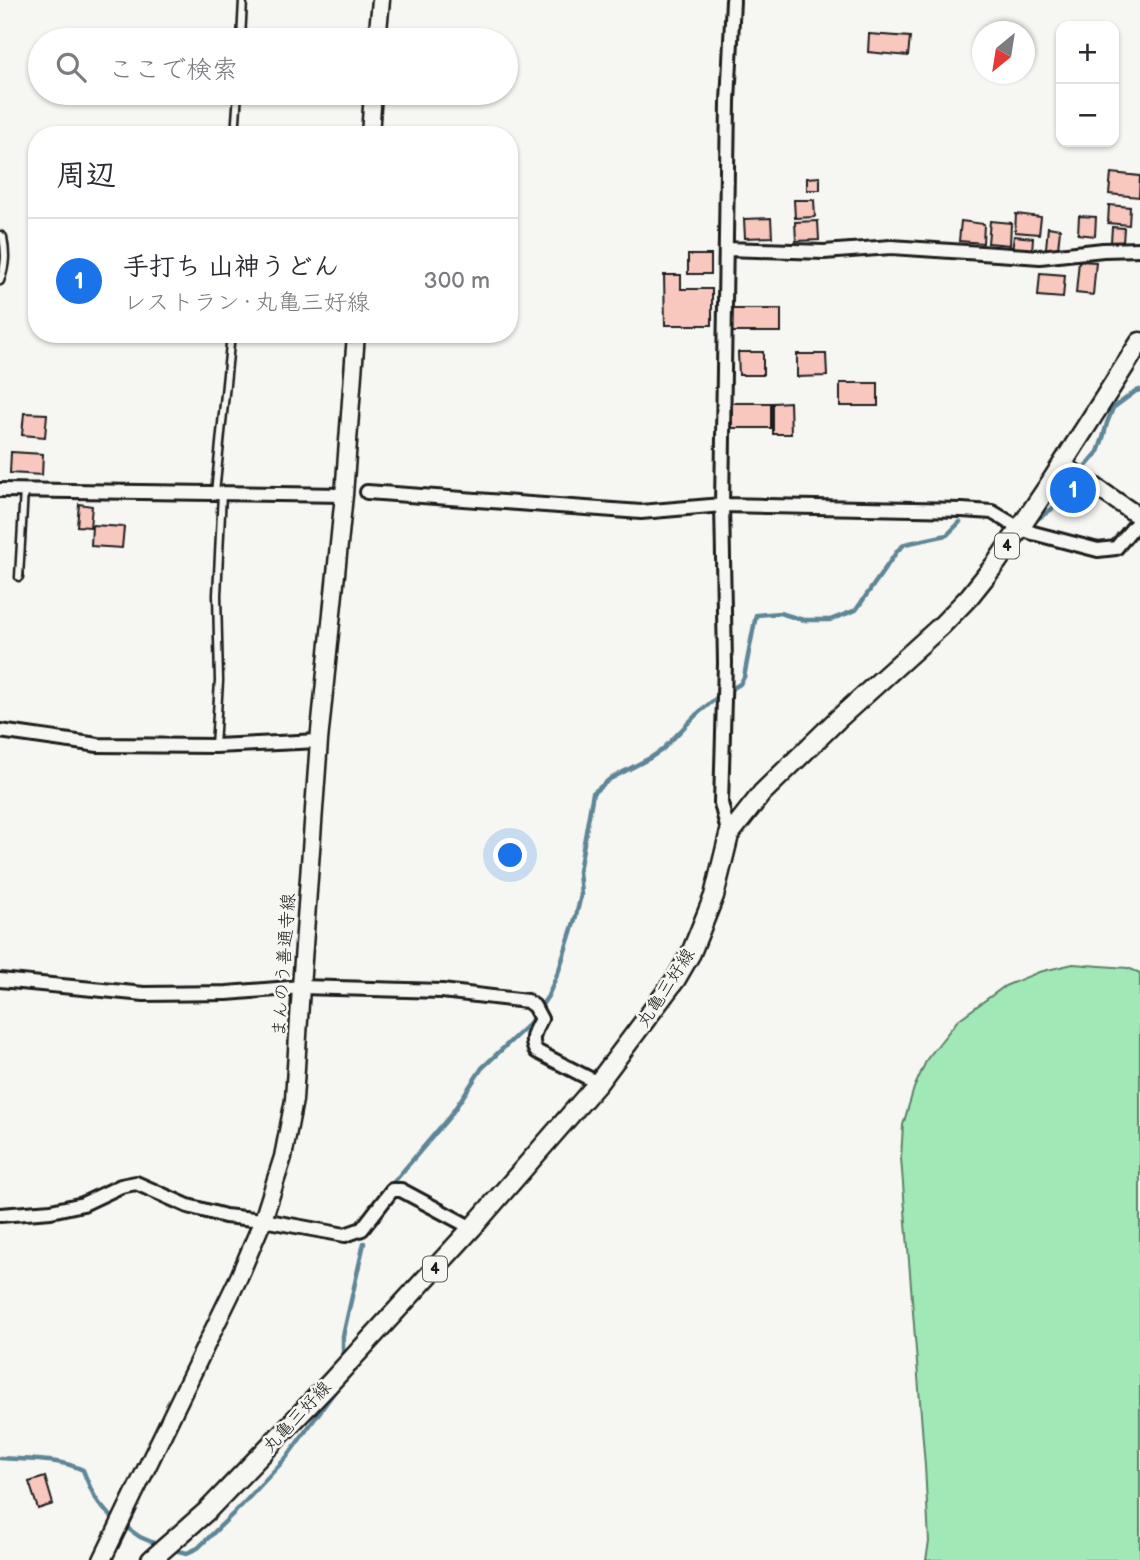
<!DOCTYPE html>
<html lang="ja">
<meta charset="utf-8">
<style>
body{margin:0;font-family:"Balsamiq Sans","Klee One",sans-serif;background:#f7f7f7;color:#2b2b33}
.controls{position:absolute;right:21px;top:21px;display:grid;overflow:hidden;border-radius:14px;box-shadow:0 2px 5px #0004}
.controls button{width:63px;height:63px;display:grid;place-items:center;padding:0;border:0;border-bottom:2px solid #e1e1e2;background:#fff;color:#2b2b33;font:35px sans-serif}
.compass{position:absolute;left:972px;top:21px;width:63px;height:63px;border-radius:50%;background:#fff;box-shadow:0 2px 5px #0004;rotate:210deg}
.you{position:absolute;left:511px;top:856px;width:24px;height:24px;margin:-18px;border:5px solid #fff;border-radius:50%;background:#1a73e8;box-shadow:0 0 0 10px #1a73e833}
.badge{display:grid;place-items:center;width:46px;height:46px;border-radius:50%;background:#1a73e8;color:#fff;font-size:23px;font-weight:700}
.pin{position:absolute;translate:-50% -50%;border:4px solid #fff;box-shadow:0 2px 7px #0006}
.list{margin:0;padding:0;list-style:none}
h2{display:flex;justify-content:space-between;align-items:center;height:91px;margin:0;padding:0 28px;font-size:30px}
h2 small{font-size:23px;font-weight:400;color:#7c7c81}
.list li{display:grid;grid-template-columns:46px 1fr auto;gap:21px;align-items:center;box-sizing:border-box;height:126px;padding:0 28px;border-top:2px solid #e1e1e2}
.list b{display:block;font-size:26px;white-space:nowrap}
.list p{margin:0;font-size:23px;white-space:nowrap;color:#7c7c81}
.list em{font-size:23px;font-style:normal;color:#7c7c81}
.icon{flex:none;width:38px;height:38px;fill:none;stroke:currentColor;stroke-width:2;stroke-linecap:round;stroke-linejoin:round}
.map{position:relative;flex:none;width:1140px;height:1560px;overflow:hidden}
.search{position:absolute;background:#fff;box-shadow:0 2px 5px #0004;left:28px;top:28px;width:490px;height:77px;display:flex;align-items:center;gap:18px;box-sizing:border-box;padding:0 24px;border-radius:38px;color:#7c7c81;font-size:26px}
.panel{position:absolute;background:#fff;box-shadow:0 2px 5px #0004;left:28px;top:126px;width:490px;height:217px;border-radius:28px}
.map>svg:first-child{display:block}
.green{fill:#a0e8b5;stroke:#5e8268;stroke-width:2}
.lines{fill:none;stroke-linecap:round;stroke-linejoin:round}
.stream{stroke:#5d8697;stroke-width:4.5}
.building{fill:#f8c8bf;stroke:#1c1c1c;stroke-width:2}
.lane-casing{stroke:#1c1c1c;stroke-width:11}
.street-casing{stroke:#1c1c1c;stroke-width:18}
.secondary-casing{stroke:#1c1c1c;stroke-width:21}
.primary-casing{stroke:#1c1c1c;stroke-width:23}
.lane{stroke:#f6f6f2;stroke-width:6}
.street{stroke:#f6f6f2;stroke-width:12}
.secondary{stroke:#f6f6f2;stroke-width:16}
.primary{stroke:#f6f6f2;stroke-width:18}
.labels{text-anchor:middle;dominant-baseline:central;stroke-width:5;stroke-linejoin:round;paint-order:stroke}
.shield{fill:#f6f6f2;stroke:#5d5d5c;stroke-width:2}
.shield-label{font-size:16px;font-weight:bold;fill:#1c1c1c}
.street-label{font-size:18px;fill:#1c1c1c;stroke:#f6f6f2}
</style>
<div class="map">
<svg width="1140" height="1560" viewBox="0 0 1140 1560">
<rect width="100%" height="100%" fill="#f6f6f2"/>
<filter id="ink" filterUnits="userSpaceOnUse"><feTurbulence type="fractalNoise" baseFrequency=".0143" numOctaves="2"/><feDisplacementMap in="SourceGraphic" scale="14" xChannelSelector="R" yChannelSelector="G"/><feConvolveMatrix kernelMatrix="1 2 1 2 8 2 1 2 1" color-interpolation-filters="sRGB"/></filter>
<g filter="url(#ink)">
<path class="green" d="M 1073,964 L 1128,968 L 1140,973 L 1140,1560 L 926,1560 L 929,1542 L 925,1466 L 901,1158 L 903,1125 L 914,1088 L 927,1059 L 958,1020 L 1005,986 L 1039,972 Z"/>
<g class="lines">
<path class="stream" d="M 1080,473 L 1098,452 L 1103,438 L 1107,423 L 1113,408 L 1136,391 L 1140,390
M 1032,523 L 1062,502 L 1069,490
M 728,691 L 740,684 L 744,677 L 756,615 L 780,613 L 803,620 L 830,620 L 856,610 L 898,550 L 905,544 L 947,535 L 960,522
M 393,1183 L 450,1116 L 482,1068 L 529,1024 L 548,996 L 559,970 L 576,916 L 581,895 L 579,871 L 593,793 L 610,779 L 650,758 L 662,750 L 697,714 L 720,695
M 343,1359 L 343,1336 L 364,1243
M 0,1458 C 27,1460 58,1458 83,1470 C 91,1491 97,1506 116,1520
M 123,1525 L 140,1537 L 161,1546
M 170,1549 L 187,1553 L 198,1548 L 240,1507 L 286,1458 L 338,1387"/>
</g>
<path class="building" d="M 869,34 L 910,37 L 908,56 L 868,52 Z
M 1111,173 L 1140,176 L 1139,197 L 1109,194 Z
M 820,177 L 820,190 L 807,190 L 807,178 Z
M 794,200 L 814,200 L 815,217 L 795,218 Z
M 1109,205 L 1130,207 L 1129,225 L 1108,223 Z
M 1016,214 L 1041,217 L 1039,234 L 1015,232 Z
M 1079,216 L 1096,217 L 1095,236 L 1078,234 Z
M 771,218 L 772,237 L 745,238 L 744,219 Z
M 818,221 L 819,240 L 796,241 L 795,222 Z
M 961,221 L 984,224 L 983,243 L 959,241 Z
M 990,221 L 1011,223 L 1010,245 L 988,243 Z
M 1048,227 L 1060,229 L 1058,249 L 1046,248 Z
M 1112,227 L 1124,228 L 1123,243 L 1111,242 Z
M 1014,236 L 1033,238 L 1032,252 L 1012,250 Z
M 688,255 L 711,255 L 711,274 L 688,274 Z
M 1079,261 L 1096,262 L 1093,295 L 1076,293 Z
M 1040,273 L 1065,275 L 1063,298 L 1038,296 Z
M 664,275 L 681,275 L 681,289 L 712,289 L 712,325 L 665,325 Z
M 728,309 L 781,309 L 781,332 L 728,332 Z
M 738,352 L 763,352 L 763,375 L 739,375 Z
M 797,354 L 826,354 L 827,376 L 797,377 Z
M 840,383 L 878,383 L 878,406 L 840,406 Z
M 790,402 L 791,434 L 773,434 L 773,403 Z
M 732,403 L 771,403 L 771,428 L 732,428 Z
M 24,413 L 47,414 L 45,437 L 22,435 Z
M 11,452 L 43,454 L 42,475 L 10,473 Z
M 1070,480 L 1083,487 L 1076,499 L 1063,492 Z
M 79,504 L 92,506 L 90,527 L 77,526 Z
M 92,525 L 124,527 L 122,548 L 91,546 Z
M 45,1477 L 53,1504 L 38,1509 L 29,1482 Z"/>
<g class="lines">
<g class="lane-casing">
<path id="lane" d="M 241,40 L 243,0
M 235,135 L 238,93
M 0,235 L 3,237 C 6,253 6,265 0,281
M 215,493 L 231,334
M 19,577 L 24,490
M 215,746 L 219,681 L 217,595 L 222,493"/>
</g>
<g class="street-casing">
<path id="street" d="M 726,249 L 824,252 L 891,247 L 1040,257 L 1103,250 L 1140,249
M 0,490 L 344,495
M 367,492 L 641,512 L 722,505 L 962,510 L 992,512 L 1019,528 L 1033,533 L 1098,550 L 1116,548 L 1140,519
M 0,731 L 98,745 L 215,746 L 319,741
M 729,835 L 721,803 L 725,663 L 722,505 L 728,102 L 733,0
M 0,980 L 144,994 L 227,993 L 301,987 L 442,991 L 527,1001 L 534,1006 L 541,1019 C 535,1030 529,1039 536,1051 L 598,1083
M 0,1215 L 51,1211 L 83,1204 L 121,1186 L 136,1183 L 188,1206 L 225,1216 L 263,1220 L 345,1235 L 362,1229 L 392,1190 L 401,1190 L 472,1228"/>
</g>
<g class="secondary-casing">
<path id="secondary" d="M 377,40 L 381,0
M 370,135 L 373,93
M 1062,464 L 1140,517
M 102,1560 L 239,1277 L 263,1220 L 283,1157 L 294,1100 L 301,987 L 319,741 L 344,495 L 356,334"/>
</g>
<g class="primary-casing">
<path id="primary" d="M 151,1560 L 207,1511 L 329,1384 L 472,1228 L 598,1083 L 676,979 L 691,953 L 714,896 L 729,835 L 762,793 L 838,719 L 941,626 L 969,597 L 997,562 L 1047,488 L 1140,342"/>
</g>
<use href="#lane" class="lane"/>
<use href="#street" class="street"/>
<use href="#secondary" class="secondary"/>
<use href="#primary" class="primary"/>
</g>
</g>
<g class="labels">
<g class="shield">
<rect x="995" y="533.5" width="24" height="25" rx="5"/>
<rect x="423" y="1256.5" width="24" height="25" rx="5"/>
</g>
<g class="shield-label">
<text x="1007" y="546">4</text>
<text x="435" y="1269">4</text>
</g>
<g class="street-label">
<text transform="translate(284 965) rotate(-86)">まんのう善通寺線</text>
<text transform="translate(666 988) rotate(-57)">丸亀三好線</text>
<text transform="translate(297 1417) rotate(-47)">丸亀三好線</text>
</g>
</g>
</svg>
<div class="controls">
<button>+</button>
<button>−</button>
</div>
<svg class="compass" viewBox="-18 -18 36 36"><path d="M0-13l5 13h-10z" fill="#e53935"/><path d="M0 13l5-13h-10z" fill="#7c7c81"/></svg>
<div class="you"></div>
<div class="pin badge" style="left:1073px;top:490px">1</div>
<div class="search"><svg class="icon" aria-label="search" viewBox="0 0 24 24"><circle cx="10" cy="10" r="6"/><path d="M15 15l6 6"/></svg>ここで検索</div>
<section class="panel">
<h2>周辺<small></small></h2>
<ul class="list">
<li><span class="badge">1</span><div><b>手打ち 山神うどん</b><p>レストラン · 丸亀三好線</p></div><em>300 m</em></li>
</ul>
</section>
</div>
